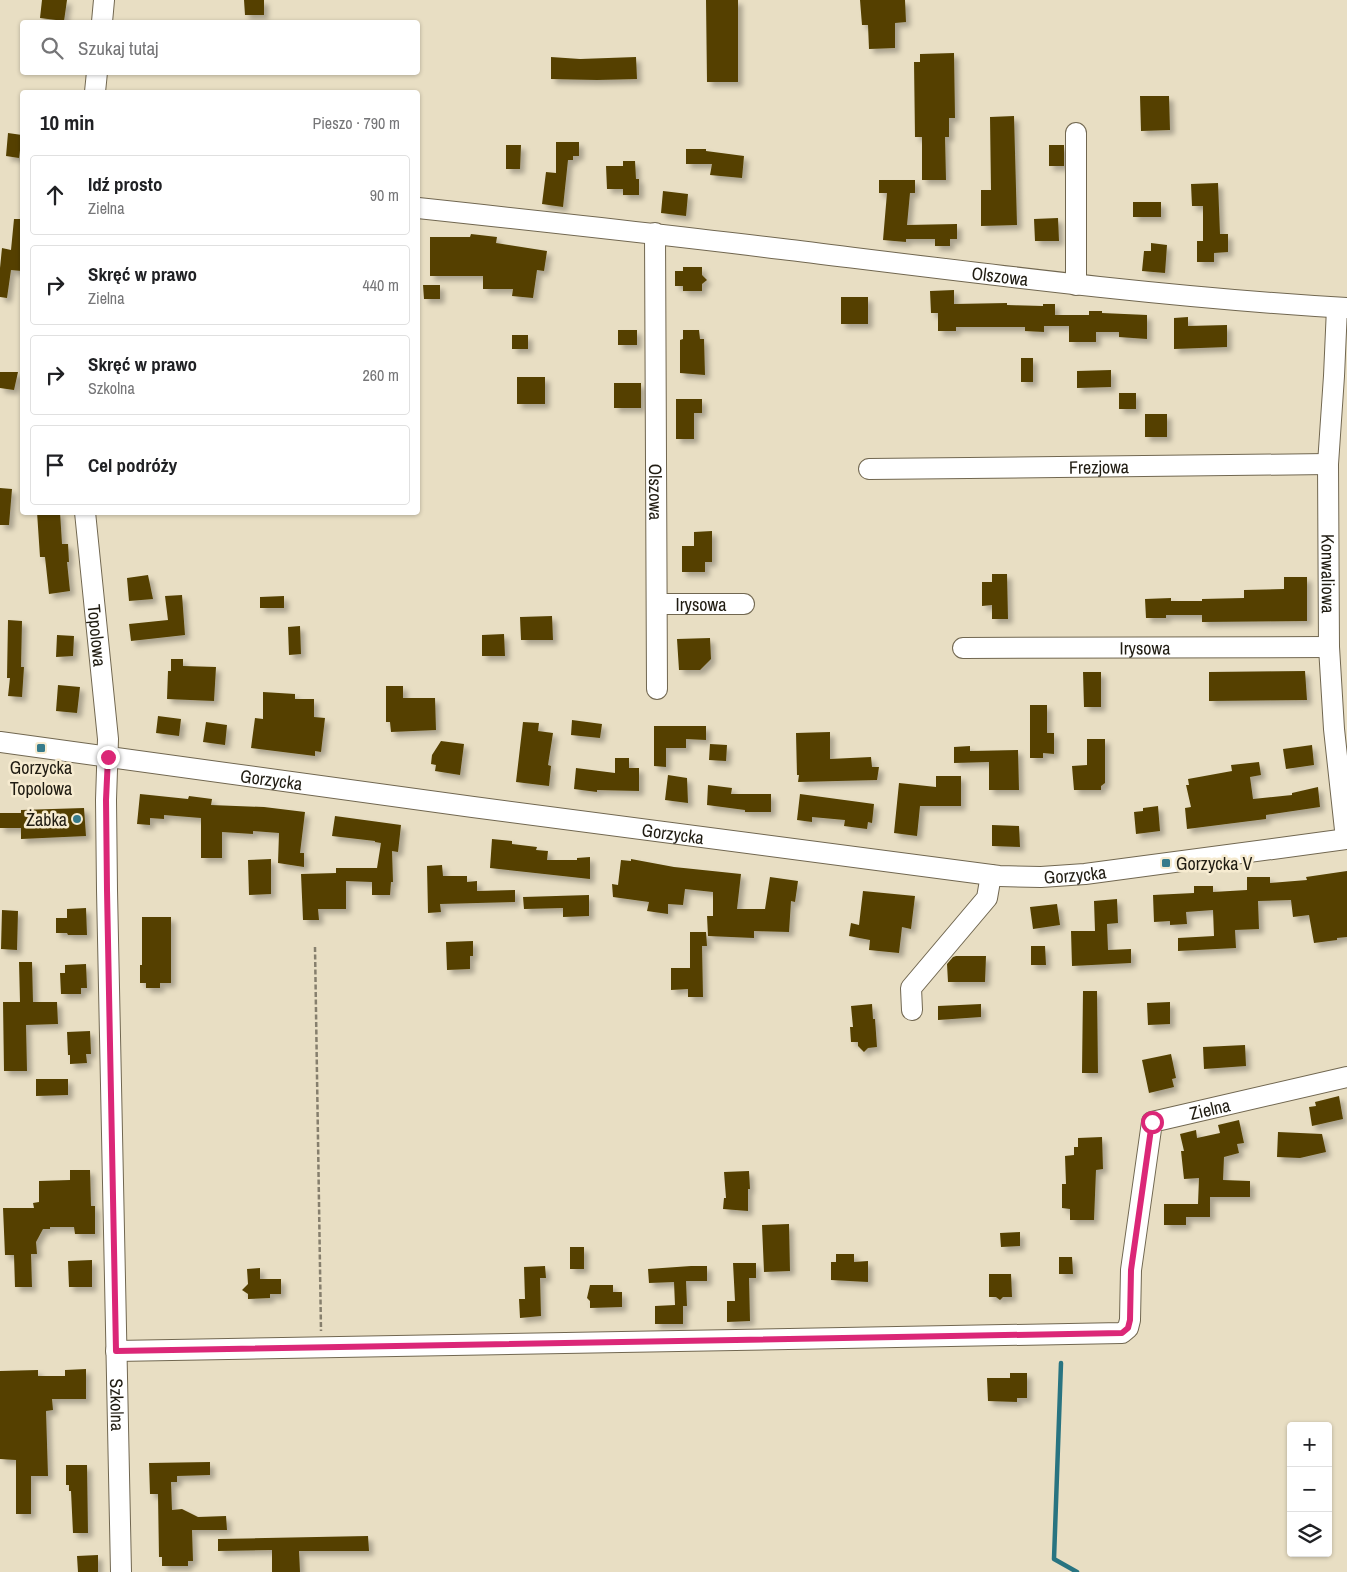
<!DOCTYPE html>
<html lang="pl">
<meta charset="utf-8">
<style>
body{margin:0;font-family:"Archivo Narrow",sans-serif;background:#f2f2f2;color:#202124}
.controls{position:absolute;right:15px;bottom:15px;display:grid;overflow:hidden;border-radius:5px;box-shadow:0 1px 4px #0004}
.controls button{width:45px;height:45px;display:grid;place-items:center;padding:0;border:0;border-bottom:1px solid #e0e0e0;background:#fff;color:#202124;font:25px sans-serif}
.stop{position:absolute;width:15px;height:15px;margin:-11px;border:4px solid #db2777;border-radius:50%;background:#fff}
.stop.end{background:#db2777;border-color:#fff;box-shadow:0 1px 5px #0008}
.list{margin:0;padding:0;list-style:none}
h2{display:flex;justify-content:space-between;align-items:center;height:65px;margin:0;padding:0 20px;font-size:21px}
h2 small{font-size:16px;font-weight:400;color:#757577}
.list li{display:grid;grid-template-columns:32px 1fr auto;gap:15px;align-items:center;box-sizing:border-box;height:80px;margin:0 10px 10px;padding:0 10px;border:1px solid #e0e0e0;border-radius:5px}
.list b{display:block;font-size:19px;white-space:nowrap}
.list p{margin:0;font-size:16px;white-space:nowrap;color:#757577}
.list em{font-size:16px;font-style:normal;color:#757577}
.icon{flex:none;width:28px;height:28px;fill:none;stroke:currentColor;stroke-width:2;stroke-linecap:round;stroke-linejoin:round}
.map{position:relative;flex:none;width:1347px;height:1572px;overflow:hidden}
.search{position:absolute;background:#fff;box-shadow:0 1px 4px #0004;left:20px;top:20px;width:400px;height:55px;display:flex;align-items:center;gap:12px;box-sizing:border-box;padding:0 18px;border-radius:5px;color:#757577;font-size:19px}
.panel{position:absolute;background:#fff;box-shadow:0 1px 4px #0004;left:20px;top:90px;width:400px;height:425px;border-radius:5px}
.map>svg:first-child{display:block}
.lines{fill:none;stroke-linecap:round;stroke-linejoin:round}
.stream{stroke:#287481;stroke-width:4.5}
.building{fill:#544100;filter:url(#shadow)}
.minor-casing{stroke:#716750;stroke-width:22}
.path{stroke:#867f6d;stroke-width:2.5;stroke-dasharray:5 2.5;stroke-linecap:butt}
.minor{stroke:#fff;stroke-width:20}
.route{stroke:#db2777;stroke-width:6}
.poi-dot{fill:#377b8b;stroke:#f6ebd0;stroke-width:2}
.labels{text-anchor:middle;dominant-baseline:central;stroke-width:5;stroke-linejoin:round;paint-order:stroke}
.street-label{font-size:18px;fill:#201c12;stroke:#f6ebd0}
.poi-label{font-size:18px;fill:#201c12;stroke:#f6ebd0}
</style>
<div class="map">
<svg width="1347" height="1572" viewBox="0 0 1347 1572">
<defs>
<filter id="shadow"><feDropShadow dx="4.5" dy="4.5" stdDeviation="2.5" flood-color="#0004"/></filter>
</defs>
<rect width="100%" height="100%" fill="#e8dec3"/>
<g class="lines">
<path class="stream" d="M 1061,1363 L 1054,1559 L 1077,1572"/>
</g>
<path class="building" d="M 42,0 L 67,0 L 64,21 L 40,18 Z
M 244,0 L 264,0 L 264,15 L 245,15 Z
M 706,0 L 738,0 L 738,82 L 707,82 Z
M 860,0 L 905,0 L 906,22 L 895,23 L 895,48 L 869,49 L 868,25 L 862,25 Z
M 954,53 L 955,118 L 949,118 L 949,137 L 945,137 L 946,180 L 922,180 L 922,137 L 915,137 L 914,62 L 920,62 L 920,54 Z
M 551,57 L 580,59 L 636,57 L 637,79 L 597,80 L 551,79 Z
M 1140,96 L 1169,96 L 1170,130 L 1141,131 Z
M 1014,116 L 1017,225 L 981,226 L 981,190 L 991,190 L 990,117 Z
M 8,133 L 22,135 L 19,158 L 6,156 Z
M 556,142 L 579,142 L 579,156 L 573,156 L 573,160 L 568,160 L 563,207 L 542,204 L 546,172 L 556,173 Z
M 506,145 L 521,145 L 520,169 L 506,169 Z
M 1049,145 L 1064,145 L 1064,166 L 1049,166 Z
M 686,149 L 706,149 L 706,151 L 744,156 L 742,178 L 710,175 L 712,164 L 686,164 Z
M 623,161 L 635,161 L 636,179 L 639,179 L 639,195 L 623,195 L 623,189 L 607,189 L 606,166 L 623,166 Z
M 879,180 L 915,180 L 915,193 L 910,193 L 907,225 L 957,224 L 957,239 L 950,239 L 950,246 L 935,246 L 935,239 L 906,239 L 906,242 L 883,240 L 887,193 L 879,193 Z
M 1218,183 L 1220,234 L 1228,234 L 1228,252 L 1214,253 L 1214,262 L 1197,262 L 1197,241 L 1203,241 L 1203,206 L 1192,206 L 1191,184 Z
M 663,191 L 688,194 L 686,216 L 661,213 Z
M 1133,202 L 1161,202 L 1161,217 L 1133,217 Z
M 1058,218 L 1059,241 L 1035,241 L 1034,219 Z
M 14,219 L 22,219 L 22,271 L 11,270 L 7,298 L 0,297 L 0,268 L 2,248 L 11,250 Z
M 471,234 L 497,237 L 496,243 L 547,251 L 544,271 L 537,270 L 533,298 L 512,296 L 513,289 L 483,289 L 483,276 L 430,276 L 430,237 L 470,237 Z
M 1151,243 L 1167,245 L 1165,273 L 1142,271 L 1144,251 L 1151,251 Z
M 683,267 L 702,267 L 702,275 L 707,280 L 702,284 L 702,291 L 683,291 L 683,286 L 675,286 L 675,271 L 683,271 Z
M 423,285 L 440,285 L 440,299 L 424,299 Z
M 954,290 L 954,304 L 1007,303 L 1007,305 L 1043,306 L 1043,304 L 1055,304 L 1055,315 L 1089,315 L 1089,311 L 1102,311 L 1102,313 L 1147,315 L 1147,339 L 1119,337 L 1119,332 L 1096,332 L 1096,342 L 1069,342 L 1069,326 L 1044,326 L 1044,332 L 1025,331 L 1025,327 L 956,327 L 956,331 L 938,331 L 938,313 L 931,313 L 930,291 Z
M 841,297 L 868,297 L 868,324 L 841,324 Z
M 1188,317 L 1188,326 L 1227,325 L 1227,347 L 1174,349 L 1174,318 Z
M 618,330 L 637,330 L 637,345 L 618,345 Z
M 683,330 L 699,330 L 700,339 L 704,339 L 705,375 L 680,373 L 680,340 L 683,339 Z
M 512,335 L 528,335 L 528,349 L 512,349 Z
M 1021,358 L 1033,358 L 1033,382 L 1021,382 Z
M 1111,370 L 1111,387 L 1077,388 L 1077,371 Z
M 0,372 L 18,372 L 14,390 L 0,388 Z
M 517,377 L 545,377 L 545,404 L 517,404 Z
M 614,383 L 641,383 L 641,408 L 614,408 Z
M 1119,393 L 1136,393 L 1136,409 L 1119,409 Z
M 676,399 L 702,399 L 702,413 L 694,413 L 694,439 L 676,439 Z
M 1145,414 L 1167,414 L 1167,437 L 1145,437 Z
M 0,488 L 12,489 L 9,525 L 0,525 Z
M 37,512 L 60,512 L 62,544 L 68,544 L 69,562 L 67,562 L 70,591 L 49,594 L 45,557 L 40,557 Z
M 712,531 L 712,562 L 705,562 L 705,572 L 682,572 L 682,546 L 694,546 L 694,532 Z
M 992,574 L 1007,574 L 1008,619 L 992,619 L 992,605 L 982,606 L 982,582 L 992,582 Z
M 148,575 L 153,599 L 129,601 L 127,578 Z
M 1284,577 L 1307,577 L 1307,621 L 1202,622 L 1202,615 L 1166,615 L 1166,618 L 1146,618 L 1145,599 L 1171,598 L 1171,601 L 1202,601 L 1202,599 L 1244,598 L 1244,590 L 1284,589 Z
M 182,595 L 185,635 L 131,641 L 129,624 L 168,620 L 165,596 Z
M 284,596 L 284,608 L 260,608 L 260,597 Z
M 552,616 L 553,640 L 521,640 L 520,617 Z
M 8,620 L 22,621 L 21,667 L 24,667 L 22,697 L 8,696 L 10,678 L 7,678 Z
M 300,626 L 301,654 L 289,655 L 288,627 Z
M 504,634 L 505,656 L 482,656 L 482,635 Z
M 57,635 L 74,636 L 73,656 L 56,657 Z
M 710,638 L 711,659 L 700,670 L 679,670 L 677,639 Z
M 171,659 L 183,659 L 183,666 L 216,667 L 214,701 L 167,699 L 168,671 L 171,671 Z
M 1305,671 L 1307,700 L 1209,701 L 1209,672 Z
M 1083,672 L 1101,672 L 1101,707 L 1084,707 Z
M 58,685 L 80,687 L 77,713 L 56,711 Z
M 386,686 L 403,686 L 403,698 L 435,698 L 436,730 L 391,732 L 390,722 L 386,722 Z
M 263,692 L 295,694 L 295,699 L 314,699 L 314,717 L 325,718 L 321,752 L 315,751 L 315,756 L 251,748 L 255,718 L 263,719 Z
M 1030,705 L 1047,705 L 1047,733 L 1054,733 L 1054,754 L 1043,753 L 1043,758 L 1030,758 Z
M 158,716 L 181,719 L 179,736 L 156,733 Z
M 572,720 L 602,724 L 600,738 L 571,735 Z
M 206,722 L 227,725 L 225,745 L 203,742 Z
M 523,722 L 539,723 L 538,731 L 553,733 L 548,765 L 551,766 L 549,786 L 516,782 Z
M 654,726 L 706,726 L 706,740 L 686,739 L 686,748 L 666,748 L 666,767 L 654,766 Z
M 830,732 L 830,759 L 871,757 L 872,767 L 879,767 L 877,780 L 798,782 L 799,775 L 797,775 L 796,733 Z
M 1087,739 L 1105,739 L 1105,783 L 1101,786 L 1101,790 L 1074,790 L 1072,766 L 1087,765 Z
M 441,741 L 464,744 L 460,775 L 435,771 L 436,765 L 431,764 L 432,755 Z
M 710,744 L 727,745 L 726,761 L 709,760 Z
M 1312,745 L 1314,765 L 1286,769 L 1283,749 Z
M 970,746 L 970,751 L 1018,750 L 1019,790 L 989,790 L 989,762 L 954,763 L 954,747 Z
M 615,758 L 629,758 L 629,768 L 639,768 L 639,791 L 597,790 L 597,792 L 574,789 L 576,768 L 615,773 Z
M 1259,762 L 1261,775 L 1250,777 L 1253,799 L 1292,795 L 1292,793 L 1318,787 L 1320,807 L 1266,815 L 1266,819 L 1187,829 L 1185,808 L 1191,807 L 1186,785 L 1189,785 L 1188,779 L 1232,771 L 1231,765 Z
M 668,775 L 687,778 L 688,803 L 665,800 Z
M 936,776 L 961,776 L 961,806 L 920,806 L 917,836 L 894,833 L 899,783 L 936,787 Z
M 708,785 L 732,788 L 731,794 L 771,794 L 771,812 L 745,812 L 745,810 L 707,805 Z
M 140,794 L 188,799 L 189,796 L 212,799 L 211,805 L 264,807 L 305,812 L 300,853 L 304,853 L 304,867 L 278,863 L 279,833 L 253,831 L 253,834 L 222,832 L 222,858 L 201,858 L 201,818 L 164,815 L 164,819 L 150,818 L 150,825 L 137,824 Z
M 800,794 L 874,804 L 872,823 L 868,822 L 867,829 L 844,826 L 845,820 L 812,817 L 812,822 L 797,820 Z
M 1158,806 L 1160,831 L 1136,834 L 1134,812 L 1143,811 L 1143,808 Z
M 84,808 L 86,836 L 21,839 L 21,828 L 0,828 L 0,813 L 21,813 L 21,810 Z
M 335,816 L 401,825 L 398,852 L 392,851 L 393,882 L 391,882 L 390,895 L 372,895 L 372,882 L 346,881 L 346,909 L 318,909 L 319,920 L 303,920 L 301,874 L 336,873 L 336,868 L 377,868 L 381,843 L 375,842 L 375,841 L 332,836 Z
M 992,825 L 1019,826 L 1020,847 L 992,846 Z
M 492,839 L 512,841 L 512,844 L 537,847 L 536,850 L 548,851 L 547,860 L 577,860 L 577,858 L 590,857 L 590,879 L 490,868 Z
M 271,859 L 271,894 L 249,895 L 248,860 Z
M 631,859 L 674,867 L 741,874 L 737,909 L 765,909 L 770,877 L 798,881 L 795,902 L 791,901 L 789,932 L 754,931 L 754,938 L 708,936 L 707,916 L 713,916 L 713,892 L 685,889 L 683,905 L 668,904 L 668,914 L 647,911 L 649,902 L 613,897 L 612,884 L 618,885 L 621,860 L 631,861 Z
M 442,865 L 443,876 L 467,876 L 467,882 L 477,881 L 477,891 L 515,890 L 515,902 L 440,904 L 441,912 L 428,913 L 427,866 Z
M 1347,871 L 1347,937 L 1337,938 L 1337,940 L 1314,943 L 1309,915 L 1293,917 L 1291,900 L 1258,901 L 1259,929 L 1235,930 L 1236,948 L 1178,951 L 1178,938 L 1214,936 L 1213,910 L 1186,912 L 1187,924 L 1170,925 L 1170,921 L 1154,922 L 1153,895 L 1194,893 L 1194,886 L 1213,886 L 1213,892 L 1247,890 L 1247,877 L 1270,877 L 1270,883 L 1307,880 L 1306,877 Z
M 863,891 L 915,896 L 911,929 L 902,927 L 899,953 L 869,950 L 870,940 L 849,936 L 851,923 L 859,925 Z
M 589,895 L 589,916 L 563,917 L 563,908 L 524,909 L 523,897 Z
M 1117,899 L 1118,923 L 1107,924 L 1108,950 L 1131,949 L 1131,963 L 1072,966 L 1071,931 L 1095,931 L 1094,901 Z
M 1057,904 L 1060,925 L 1033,929 L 1030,907 Z
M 86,908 L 87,935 L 68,935 L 67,933 L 56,933 L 56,918 L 67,918 L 67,909 Z
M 2,910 L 18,911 L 17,950 L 1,949 Z
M 142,917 L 171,917 L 171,983 L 160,983 L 160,988 L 146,988 L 146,983 L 140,983 L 140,965 L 142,965 Z
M 690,932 L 706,932 L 707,946 L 702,946 L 703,997 L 688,997 L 688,989 L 671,990 L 671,968 L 690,968 Z
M 473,941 L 473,956 L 470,956 L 470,969 L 447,970 L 446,942 Z
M 1031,946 L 1045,946 L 1046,965 L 1031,965 Z
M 956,956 L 986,956 L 985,982 L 948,982 L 947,964 L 953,957 Z
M 19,962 L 32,962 L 33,1002 L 57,1002 L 58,1024 L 26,1025 L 27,1071 L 4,1071 L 3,1002 L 20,1002 Z
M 86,964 L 87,988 L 81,988 L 81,994 L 61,994 L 60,973 L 65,973 L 65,965 Z
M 1083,991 L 1097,991 L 1098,1073 L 1082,1073 Z
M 1170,1002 L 1170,1024 L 1148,1025 L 1147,1003 Z
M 872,1004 L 873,1019 L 875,1019 L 877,1047 L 868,1048 L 864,1052 L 858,1046 L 858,1042 L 851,1042 L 850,1027 L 853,1027 L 851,1006 Z
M 981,1004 L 981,1017 L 938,1020 L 938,1006 Z
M 90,1031 L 91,1054 L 86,1054 L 87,1063 L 70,1064 L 70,1055 L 68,1055 L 67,1032 Z
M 1245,1045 L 1246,1066 L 1204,1069 L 1203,1047 Z
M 1171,1054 L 1176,1078 L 1172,1079 L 1174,1087 L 1149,1093 L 1142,1060 Z
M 36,1079 L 68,1079 L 68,1095 L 36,1096 Z
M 1339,1096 L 1343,1119 L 1312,1126 L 1309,1107 L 1316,1106 L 1315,1102 Z
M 1239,1120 L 1244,1143 L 1237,1144 L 1239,1153 L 1224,1157 L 1223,1180 L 1250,1181 L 1250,1197 L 1210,1197 L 1210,1217 L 1186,1217 L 1186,1225 L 1164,1225 L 1164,1204 L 1198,1204 L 1199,1178 L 1184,1179 L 1181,1151 L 1184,1151 L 1180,1134 L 1196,1130 L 1197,1138 L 1220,1133 L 1218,1125 Z
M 1278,1132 L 1322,1134 L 1326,1152 L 1300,1158 L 1277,1157 Z
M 1102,1137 L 1103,1169 L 1096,1170 L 1094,1220 L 1070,1220 L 1070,1209 L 1062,1208 L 1062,1184 L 1066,1184 L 1065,1156 L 1074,1155 L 1074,1147 L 1078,1147 L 1078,1138 Z
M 70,1170 L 90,1170 L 91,1206 L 95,1206 L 95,1234 L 75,1234 L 74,1227 L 50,1227 L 50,1229 L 43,1229 L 36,1242 L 37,1254 L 31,1254 L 32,1287 L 15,1287 L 14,1255 L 5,1255 L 3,1208 L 34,1208 L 33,1203 L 39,1202 L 39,1181 L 70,1180 Z
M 749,1171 L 750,1189 L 748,1189 L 748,1211 L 723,1209 L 724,1198 L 726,1198 L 724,1172 Z
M 789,1224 L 790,1271 L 764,1272 L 762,1225 Z
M 1020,1232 L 1020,1246 L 1001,1247 L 1000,1233 Z
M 570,1247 L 584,1247 L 584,1269 L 570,1269 Z
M 836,1254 L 854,1254 L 854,1262 L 868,1261 L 868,1282 L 831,1280 L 831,1262 L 836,1262 Z
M 1059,1257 L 1072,1257 L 1073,1274 L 1059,1274 Z
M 92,1260 L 92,1287 L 69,1287 L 68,1261 Z
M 733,1263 L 756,1263 L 756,1278 L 749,1278 L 750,1321 L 727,1322 L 727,1301 L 735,1301 Z
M 545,1266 L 546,1278 L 540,1278 L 541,1316 L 520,1318 L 519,1299 L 525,1299 L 524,1267 Z
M 691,1266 L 707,1266 L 707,1281 L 686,1281 L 687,1306 L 683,1306 L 683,1324 L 655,1324 L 655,1306 L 675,1305 L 674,1282 L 649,1283 L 648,1269 Z
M 260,1268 L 260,1279 L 281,1279 L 281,1294 L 270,1294 L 270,1298 L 248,1299 L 248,1294 L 242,1290 L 248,1284 L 247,1269 Z
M 989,1274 L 1011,1274 L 1012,1297 L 1003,1297 L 1000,1300 L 996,1297 L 989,1297 Z
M 590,1285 L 613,1285 L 613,1292 L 622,1292 L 622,1307 L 590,1308 L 590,1301 L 587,1298 Z
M 86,1369 L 86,1399 L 52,1399 L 53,1410 L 46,1411 L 48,1476 L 31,1476 L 31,1514 L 16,1514 L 16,1460 L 0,1459 L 0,1371 L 38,1370 L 38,1376 L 65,1376 L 65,1370 Z
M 1010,1373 L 1027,1373 L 1027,1398 L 1017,1398 L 1017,1402 L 988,1401 L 987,1378 L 1010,1378 Z
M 210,1462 L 210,1475 L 177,1476 L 177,1482 L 171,1482 L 172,1510 L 182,1509 L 198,1517 L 226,1516 L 227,1530 L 192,1530 L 193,1561 L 188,1561 L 188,1566 L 162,1566 L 162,1557 L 159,1557 L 158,1494 L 150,1494 L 149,1463 Z
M 66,1465 L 87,1465 L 88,1533 L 73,1533 L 71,1491 L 69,1491 L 69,1485 L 66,1485 Z
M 368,1536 L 369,1551 L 299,1551 L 300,1572 L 272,1572 L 272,1550 L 218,1551 L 218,1539 Z
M 98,1555 L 98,1572 L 78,1572 L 77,1556 Z"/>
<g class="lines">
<g class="minor-casing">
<g id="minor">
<path d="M 102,22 L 104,0"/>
<path d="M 95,92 L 97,72"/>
<path d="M 1076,133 L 1076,285"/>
<path id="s1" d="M 418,208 C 539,221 660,234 782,249 C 970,272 1158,297 1347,308"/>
<path id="s2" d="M 655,233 L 657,689"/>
<path id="s3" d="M 1337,308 L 1334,376 L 1328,464 L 1329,647 L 1334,729 L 1346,839"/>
<path id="s4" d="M 869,469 L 1328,464"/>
<path id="s5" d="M 85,512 L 108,739 L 106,800 L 107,890 L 121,1572"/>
<path id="s6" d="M 657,604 L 744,604"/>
<path id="s7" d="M 963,648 L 1329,647"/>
<path id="s8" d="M 0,742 L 473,807 L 999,876 L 1041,877 L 1085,874 L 1347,839"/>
<path d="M 912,1010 L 911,988 L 987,898 L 991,875"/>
<path id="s9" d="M 116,1351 L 1122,1333 L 1128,1328 L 1130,1320 L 1131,1270 L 1152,1122 L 1347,1077"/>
</g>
</g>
<path class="path" d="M 315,947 L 321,1331"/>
<use href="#minor" class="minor"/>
</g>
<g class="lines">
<path class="route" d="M 108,757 L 106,800 L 107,890 L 116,1351 L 1122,1333 L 1128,1328 L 1130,1320 L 1131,1270 L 1152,1122"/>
</g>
<g class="poi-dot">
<rect x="36" y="743" width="10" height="10" rx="2.5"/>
<circle cx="77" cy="819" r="5"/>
<rect x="1161" y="858" width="10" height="10" rx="2.5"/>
</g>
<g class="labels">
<g class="street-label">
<text stroke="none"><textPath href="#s1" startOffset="586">Olszowa</textPath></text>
<text stroke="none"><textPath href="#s4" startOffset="230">Frezjowa</textPath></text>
<text stroke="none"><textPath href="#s2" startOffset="259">Olszowa</textPath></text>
<text stroke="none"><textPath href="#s3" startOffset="266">Konwaliowa</textPath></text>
<text stroke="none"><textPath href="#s6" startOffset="44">Irysowa</textPath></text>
<text stroke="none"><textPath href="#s5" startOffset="124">Topolowa</textPath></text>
<text stroke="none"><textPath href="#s7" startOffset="182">Irysowa</textPath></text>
<text stroke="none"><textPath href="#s8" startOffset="274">Gorzycka</textPath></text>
<text stroke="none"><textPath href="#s8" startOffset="679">Gorzycka</textPath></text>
<text stroke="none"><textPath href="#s8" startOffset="1084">Gorzycka</textPath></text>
<text stroke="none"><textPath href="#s9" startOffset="1281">Zielna</textPath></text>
<text stroke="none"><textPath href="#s5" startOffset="894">Szkolna</textPath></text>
</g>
<g class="poi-label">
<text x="41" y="767">Gorzycka<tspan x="41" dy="21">Topolowa</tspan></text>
<text x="67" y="819" text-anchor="end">Żabka</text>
<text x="1176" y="863" text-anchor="start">Gorzycka V</text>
</g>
</g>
</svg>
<div class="controls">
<button>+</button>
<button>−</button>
<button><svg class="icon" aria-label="layers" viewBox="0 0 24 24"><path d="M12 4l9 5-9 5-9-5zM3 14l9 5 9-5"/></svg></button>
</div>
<div class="stop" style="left:1152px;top:1122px"></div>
<div class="stop end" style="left:108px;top:757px"></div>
<div class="search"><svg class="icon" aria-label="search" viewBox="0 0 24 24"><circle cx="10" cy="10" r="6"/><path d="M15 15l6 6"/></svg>Szukaj tutaj</div>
<section class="panel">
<h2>10 min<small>Pieszo · 790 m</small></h2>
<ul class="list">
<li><svg class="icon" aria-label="ahead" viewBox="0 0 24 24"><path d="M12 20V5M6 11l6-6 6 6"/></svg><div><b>Idź prosto</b><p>Zielna</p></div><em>90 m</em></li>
<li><svg class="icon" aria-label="right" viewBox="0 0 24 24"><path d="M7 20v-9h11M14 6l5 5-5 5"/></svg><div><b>Skręć w prawo</b><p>Zielna</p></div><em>440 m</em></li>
<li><svg class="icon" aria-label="right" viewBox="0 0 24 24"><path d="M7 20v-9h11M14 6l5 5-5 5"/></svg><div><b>Skręć w prawo</b><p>Szkolna</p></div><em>260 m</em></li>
<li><svg class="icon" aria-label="arrive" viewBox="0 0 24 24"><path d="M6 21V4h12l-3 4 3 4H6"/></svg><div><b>Cel podróży</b></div></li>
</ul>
</section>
</div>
